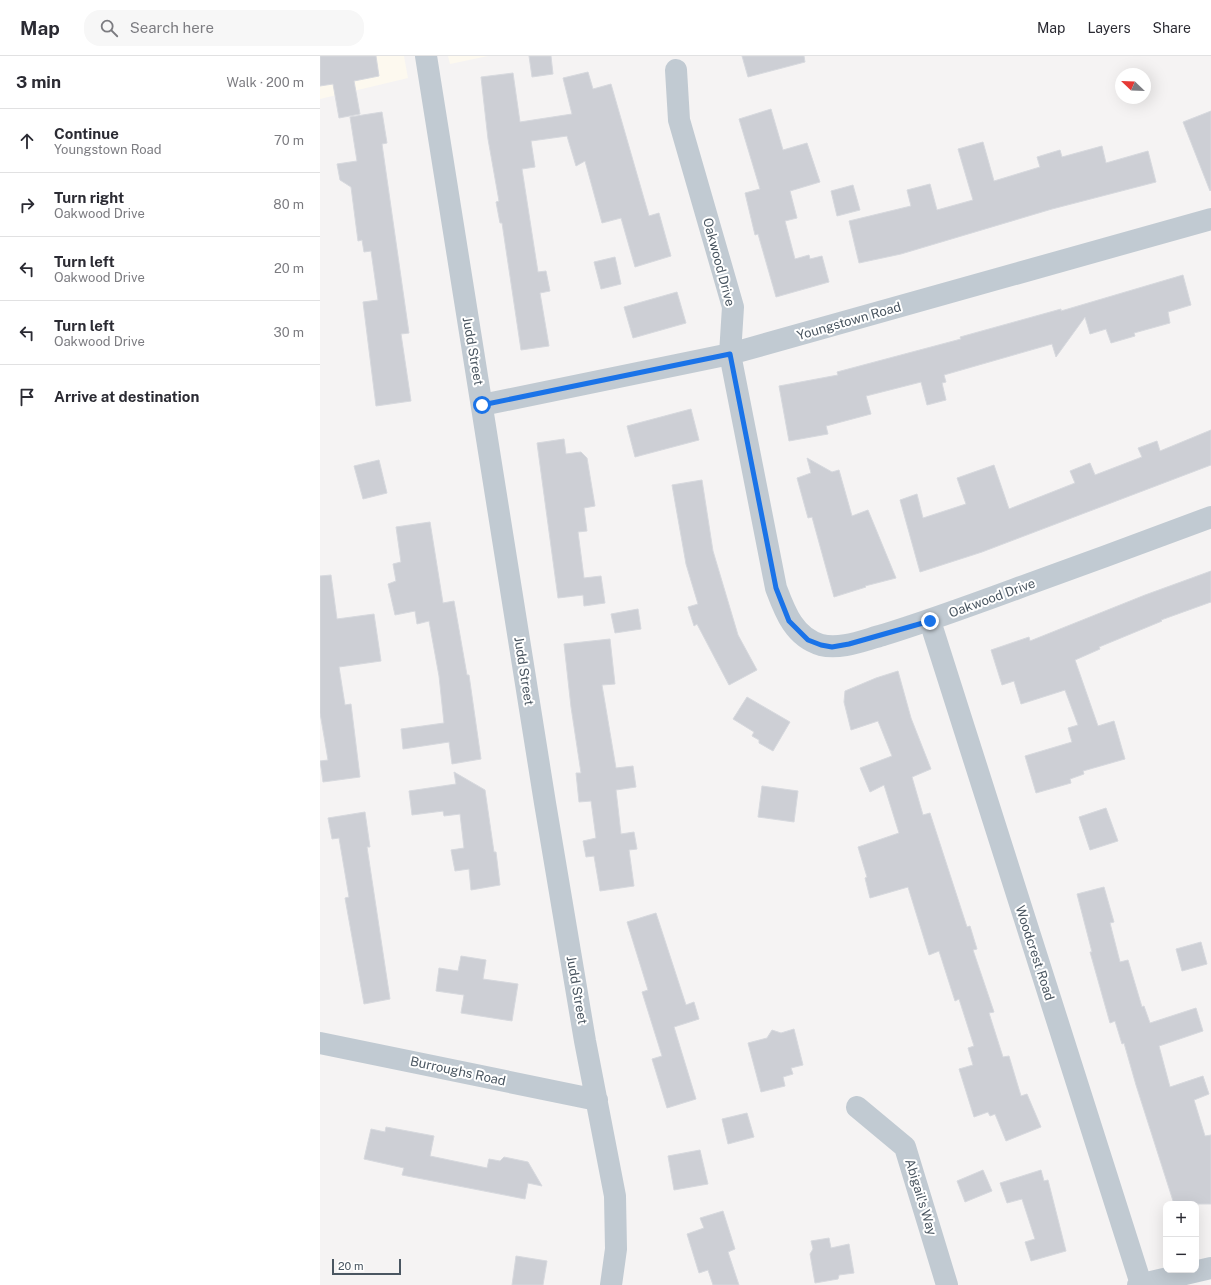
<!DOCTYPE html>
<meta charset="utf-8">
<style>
body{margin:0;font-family:"Public Sans",sans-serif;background:#f7f7f7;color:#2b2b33}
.controls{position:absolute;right:12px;bottom:12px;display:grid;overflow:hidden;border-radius:8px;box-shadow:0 4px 16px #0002}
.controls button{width:36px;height:36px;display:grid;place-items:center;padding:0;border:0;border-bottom:1px solid #e1e1e2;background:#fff;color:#2b2b33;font:20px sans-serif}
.compass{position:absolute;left:795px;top:12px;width:36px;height:36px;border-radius:50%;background:#fff;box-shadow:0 4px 16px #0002;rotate:293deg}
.scale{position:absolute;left:12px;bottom:10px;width:69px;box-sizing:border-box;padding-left:4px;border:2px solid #4a5661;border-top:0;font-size:11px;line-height:14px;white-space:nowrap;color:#4a5661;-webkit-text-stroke:3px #fff;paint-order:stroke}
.stop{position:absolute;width:12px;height:12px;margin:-9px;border:3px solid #1a73e8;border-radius:50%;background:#fff}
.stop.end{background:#1a73e8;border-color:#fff;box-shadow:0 1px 4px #0008}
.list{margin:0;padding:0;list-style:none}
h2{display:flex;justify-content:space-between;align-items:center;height:52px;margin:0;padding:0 16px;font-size:17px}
h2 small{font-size:13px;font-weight:400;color:#7c7c81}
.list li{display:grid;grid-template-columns:26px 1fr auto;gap:12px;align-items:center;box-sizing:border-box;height:64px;padding:0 16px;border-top:1px solid #e1e1e2}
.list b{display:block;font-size:15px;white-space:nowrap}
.list p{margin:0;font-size:13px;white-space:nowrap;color:#7c7c81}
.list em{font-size:13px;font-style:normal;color:#7c7c81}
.icon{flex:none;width:22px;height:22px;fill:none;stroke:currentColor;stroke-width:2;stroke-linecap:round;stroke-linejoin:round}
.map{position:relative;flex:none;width:891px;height:1229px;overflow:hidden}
header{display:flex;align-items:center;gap:24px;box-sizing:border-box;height:56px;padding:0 20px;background:#fff;border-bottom:1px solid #e1e1e2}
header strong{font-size:19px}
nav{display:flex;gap:22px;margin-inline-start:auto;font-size:14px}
.search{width:280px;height:36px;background:#f7f7f7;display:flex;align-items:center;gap:10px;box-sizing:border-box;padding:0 14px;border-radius:16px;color:#7c7c81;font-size:15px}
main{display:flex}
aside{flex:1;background:#fff}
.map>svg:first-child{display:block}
.commercial{fill:#fdf9ef}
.building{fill:#cdcfd5;stroke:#d7d9de}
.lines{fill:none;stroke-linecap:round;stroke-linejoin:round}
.minor{stroke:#c1cad2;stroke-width:22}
.route{stroke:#1a73e8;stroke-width:5}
.labels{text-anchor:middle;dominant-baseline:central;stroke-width:4;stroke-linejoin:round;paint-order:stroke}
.street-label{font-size:13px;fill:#4a5661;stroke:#fff}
</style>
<header>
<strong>Map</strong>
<div class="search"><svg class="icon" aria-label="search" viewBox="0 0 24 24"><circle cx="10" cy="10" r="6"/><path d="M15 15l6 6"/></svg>Search here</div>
<nav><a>Map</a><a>Layers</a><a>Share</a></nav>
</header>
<main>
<aside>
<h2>3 min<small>Walk · 200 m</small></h2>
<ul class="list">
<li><svg class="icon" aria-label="ahead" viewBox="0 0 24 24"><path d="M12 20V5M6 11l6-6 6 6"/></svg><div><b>Continue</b><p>Youngstown Road</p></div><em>70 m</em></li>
<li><svg class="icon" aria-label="right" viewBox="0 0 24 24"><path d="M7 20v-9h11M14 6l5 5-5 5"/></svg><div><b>Turn right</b><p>Oakwood Drive</p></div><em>80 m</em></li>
<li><svg class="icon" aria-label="left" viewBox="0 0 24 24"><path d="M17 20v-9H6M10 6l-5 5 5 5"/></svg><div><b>Turn left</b><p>Oakwood Drive</p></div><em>20 m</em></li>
<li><svg class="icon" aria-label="left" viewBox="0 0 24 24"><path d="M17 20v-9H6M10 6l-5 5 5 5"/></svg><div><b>Turn left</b><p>Oakwood Drive</p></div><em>30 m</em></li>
<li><svg class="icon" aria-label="arrive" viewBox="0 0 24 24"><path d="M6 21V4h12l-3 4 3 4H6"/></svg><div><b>Arrive at destination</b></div></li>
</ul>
</aside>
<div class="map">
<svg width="891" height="1229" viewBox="0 0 891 1229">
<rect width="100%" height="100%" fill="#f5f3f3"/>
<path class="commercial" d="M 0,0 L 84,0 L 88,22 L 0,43 Z
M 128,0 L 168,0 L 130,8 Z"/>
<path class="building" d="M 0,0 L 56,0 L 59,20 L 34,25 L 40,58 L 19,62 L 13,28 L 0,30 Z
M 209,0 L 231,0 L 233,18 L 212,21 Z
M 422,0 L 484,0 L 485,6 L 428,21 Z
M 268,16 L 273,33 L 291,28 L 329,160 L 339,157 L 351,200 L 315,211 L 301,162 L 282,167 L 265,105 L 256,110 L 247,80 L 211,85 L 215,111 L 202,113 L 218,216 L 226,215 L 230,235 L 220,237 L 229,290 L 201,294 L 182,167 L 180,167 L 176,146 L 179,145 L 168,83 L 161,21 L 193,17 L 200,66 L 252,58 L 243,22 Z
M 451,53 L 463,94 L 487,87 L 500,126 L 470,135 L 477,162 L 465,165 L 475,203 L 489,199 L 490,203 L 502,200 L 509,226 L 456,241 L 438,178 L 435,179 L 425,137 L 440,133 L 419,63 Z
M 891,55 L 891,134 L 890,135 L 863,66 Z
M 62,56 L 67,87 L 62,88 L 89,277 L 81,278 L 91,345 L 56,350 L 43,246 L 58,244 L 51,195 L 44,196 L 42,184 L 38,185 L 31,131 L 20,124 L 17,108 L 37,105 L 30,61 Z
M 663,86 L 674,125 L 720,111 L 717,101 L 740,94 L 742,101 L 782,90 L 786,107 L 828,95 L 836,126 L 732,153 L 581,198 L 539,207 L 529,165 L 591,150 L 587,134 L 610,128 L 617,154 L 653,144 L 638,93 Z
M 533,129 L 540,154 L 517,160 L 511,135 Z
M 295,201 L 301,228 L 281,233 L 274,206 Z
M 863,219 L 871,249 L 848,256 L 850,267 L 814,277 L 815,280 L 791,287 L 786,273 L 770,278 L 765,261 L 736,301 L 732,288 L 624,319 L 626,326 L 622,327 L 626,344 L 607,349 L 601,326 L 546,340 L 551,358 L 506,370 L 508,378 L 469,385 L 459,330 L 518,319 L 517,316 L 641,283 L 640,281 L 741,253 L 741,255 Z
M 357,236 L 366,267 L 313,282 L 304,251 Z
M 371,353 L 379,384 L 315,401 L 307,370 Z
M 891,374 L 891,409 L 662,496 L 600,516 L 580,444 L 597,438 L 603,462 L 646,448 L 637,422 L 674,409 L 689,453 L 755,427 L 750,415 L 770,407 L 775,419 L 822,401 L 818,392 L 837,385 L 840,395 Z
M 244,383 L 246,398 L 261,396 L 267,402 L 275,450 L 264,452 L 267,475 L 258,476 L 264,522 L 281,520 L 285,547 L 264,550 L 263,539 L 238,542 L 217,387 Z
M 487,402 L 512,416 L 519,414 L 532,460 L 548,454 L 576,522 L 545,530 L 546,531 L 514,541 L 492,461 L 488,462 L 477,422 L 491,417 Z
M 59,404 L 67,437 L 43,443 L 34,410 Z
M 382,424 L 393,495 L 418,579 L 437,614 L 409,629 L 377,568 L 374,570 L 368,551 L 378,548 L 366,508 L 352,429 Z
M 110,466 L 123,547 L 134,545 L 147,619 L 149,619 L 161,703 L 132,708 L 129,686 L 83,693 L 81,673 L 124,667 L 119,620 L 109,565 L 97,568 L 95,555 L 75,559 L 68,528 L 76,525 L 73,508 L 81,506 L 76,471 Z
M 891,515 L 891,546 L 841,564 L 842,565 L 779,591 L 780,593 L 755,604 L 778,670 L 794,665 L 805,703 L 763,715 L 764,718 L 750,723 L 751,727 L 716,737 L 705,700 L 752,686 L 748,672 L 758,669 L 745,634 L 701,648 L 694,625 L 682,629 L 671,594 L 709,581 L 710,585 L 825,539 Z
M 11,519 L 17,563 L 54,558 L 61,605 L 19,611 L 25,649 L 31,648 L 40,721 L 3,726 L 0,705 L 8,704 L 0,657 L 0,520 Z
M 318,553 L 321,573 L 295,577 L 291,558 Z
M 290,583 L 295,628 L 282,629 L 296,712 L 313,710 L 316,731 L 296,734 L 301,778 L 314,776 L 317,793 L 309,794 L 314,830 L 280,835 L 274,800 L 266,801 L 263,785 L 276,782 L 271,745 L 259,746 L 256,717 L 261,717 L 251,651 L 244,588 Z
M 578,615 L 591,662 L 611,713 L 592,721 L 603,759 L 610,757 L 647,871 L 650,870 L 657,893 L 653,894 L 674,956 L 669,957 L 683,1001 L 689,1000 L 701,1040 L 707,1038 L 721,1071 L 686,1085 L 675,1058 L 670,1060 L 668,1056 L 654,1061 L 639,1013 L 653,1009 L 648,992 L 654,990 L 639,943 L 635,945 L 619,895 L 609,899 L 588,831 L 550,842 L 545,822 L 547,821 L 538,791 L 579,777 L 564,729 L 550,736 L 540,712 L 572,700 L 558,665 L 531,674 L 524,646 L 525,635 L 556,622 Z
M 427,641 L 470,666 L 453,695 L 439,687 L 439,684 L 432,680 L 434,676 L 413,663 Z
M 134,716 L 165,734 L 174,796 L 176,796 L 180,829 L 151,834 L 149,813 L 135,815 L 131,794 L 144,792 L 140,758 L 124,760 L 123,755 L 92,759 L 89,735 L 136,728 Z
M 442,730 L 478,735 L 474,766 L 438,761 Z
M 786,752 L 798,785 L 770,794 L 759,761 Z
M 45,756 L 50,791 L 47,791 L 70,943 L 44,948 L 25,842 L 29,841 L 19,782 L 12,783 L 8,762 Z
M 784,831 L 794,866 L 790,867 L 800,906 L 808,904 L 822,951 L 824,950 L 830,967 L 876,952 L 883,975 L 839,990 L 850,1031 L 883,1020 L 889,1038 L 874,1044 L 885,1080 L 891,1079 L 891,1148 L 854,1148 L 816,1029 L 804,987 L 802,988 L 795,965 L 790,967 L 770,896 L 772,896 L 757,838 Z
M 336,857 L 366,949 L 374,946 L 379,963 L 354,971 L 376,1043 L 347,1052 L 332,1003 L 342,1000 L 322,936 L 328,934 L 307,866 Z
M 881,886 L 887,908 L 862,915 L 856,893 Z
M 141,900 L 166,904 L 163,923 L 198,928 L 192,965 L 141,957 L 144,939 L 116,935 L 119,912 L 138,915 Z
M 474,973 L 483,1009 L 471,1012 L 473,1018 L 463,1021 L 465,1030 L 441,1036 L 428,987 L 447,982 L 452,974 L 461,977 Z
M 427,1057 L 434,1081 L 408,1088 L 402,1063 Z
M 66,1071 L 114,1080 L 110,1100 L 167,1112 L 169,1103 L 180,1105 L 184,1101 L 208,1106 L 222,1130 L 208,1127 L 205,1143 L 82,1119 L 84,1112 L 44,1103 L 51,1073 L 65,1076 Z
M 380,1094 L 388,1128 L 354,1134 L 348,1100 Z
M 663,1114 L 672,1135 L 645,1146 L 637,1125 Z
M 721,1114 L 724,1125 L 728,1124 L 746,1195 L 711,1205 L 705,1186 L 715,1183 L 702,1143 L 687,1147 L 680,1127 Z
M 403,1155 L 415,1193 L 408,1196 L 419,1229 L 393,1229 L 388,1214 L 379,1217 L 367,1178 L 384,1172 L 380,1162 Z
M 509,1182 L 511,1192 L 529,1188 L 534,1217 L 519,1219 L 518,1223 L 495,1227 L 490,1198 L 493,1193 L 491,1185 Z
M 196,1200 L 227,1205 L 223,1229 L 192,1229 Z"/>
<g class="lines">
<path class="minor" d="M 106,0 L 225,747 L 265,985 L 295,1140 L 296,1193 L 291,1229
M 356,14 L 359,64 L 413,251 L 410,298 L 456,532 C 465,556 474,581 501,589 C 521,594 544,584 563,579 C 612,564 660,546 709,528 C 770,506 830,484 891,461
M 162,349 L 410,298 L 891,163
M 610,565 L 821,1228
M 0,987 L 277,1044
M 537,1051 L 585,1091 L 627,1229
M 818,1229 L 891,1212"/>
</g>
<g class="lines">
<path class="route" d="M 162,349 L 410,298 L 456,532 L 469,565 L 488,584 L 501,589 L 512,591 L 529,588 L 610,565"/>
</g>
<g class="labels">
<g class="street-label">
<text transform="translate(399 206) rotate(75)">Oakwood Drive</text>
<text transform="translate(529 265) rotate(-16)">Youngstown Road</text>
<text transform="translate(153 295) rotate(80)">Judd Street</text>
<text transform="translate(672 542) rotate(-20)">Oakwood Drive</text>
<text transform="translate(204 615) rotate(81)">Judd Street</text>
<text transform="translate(715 897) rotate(72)">Woodcrest Road</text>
<text transform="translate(257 934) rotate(80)">Judd Street</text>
<text transform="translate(138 1015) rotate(12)">Burroughs Road</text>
<text transform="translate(601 1141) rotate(73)">Abigail's Way</text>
</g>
</g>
</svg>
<div class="controls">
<button>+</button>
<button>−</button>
</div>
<svg class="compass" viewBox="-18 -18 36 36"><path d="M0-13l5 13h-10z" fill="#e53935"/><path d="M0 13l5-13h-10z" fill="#7c7c81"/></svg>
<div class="scale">20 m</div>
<div class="stop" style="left:162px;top:349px"></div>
<div class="stop end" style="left:610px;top:565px"></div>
</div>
</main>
